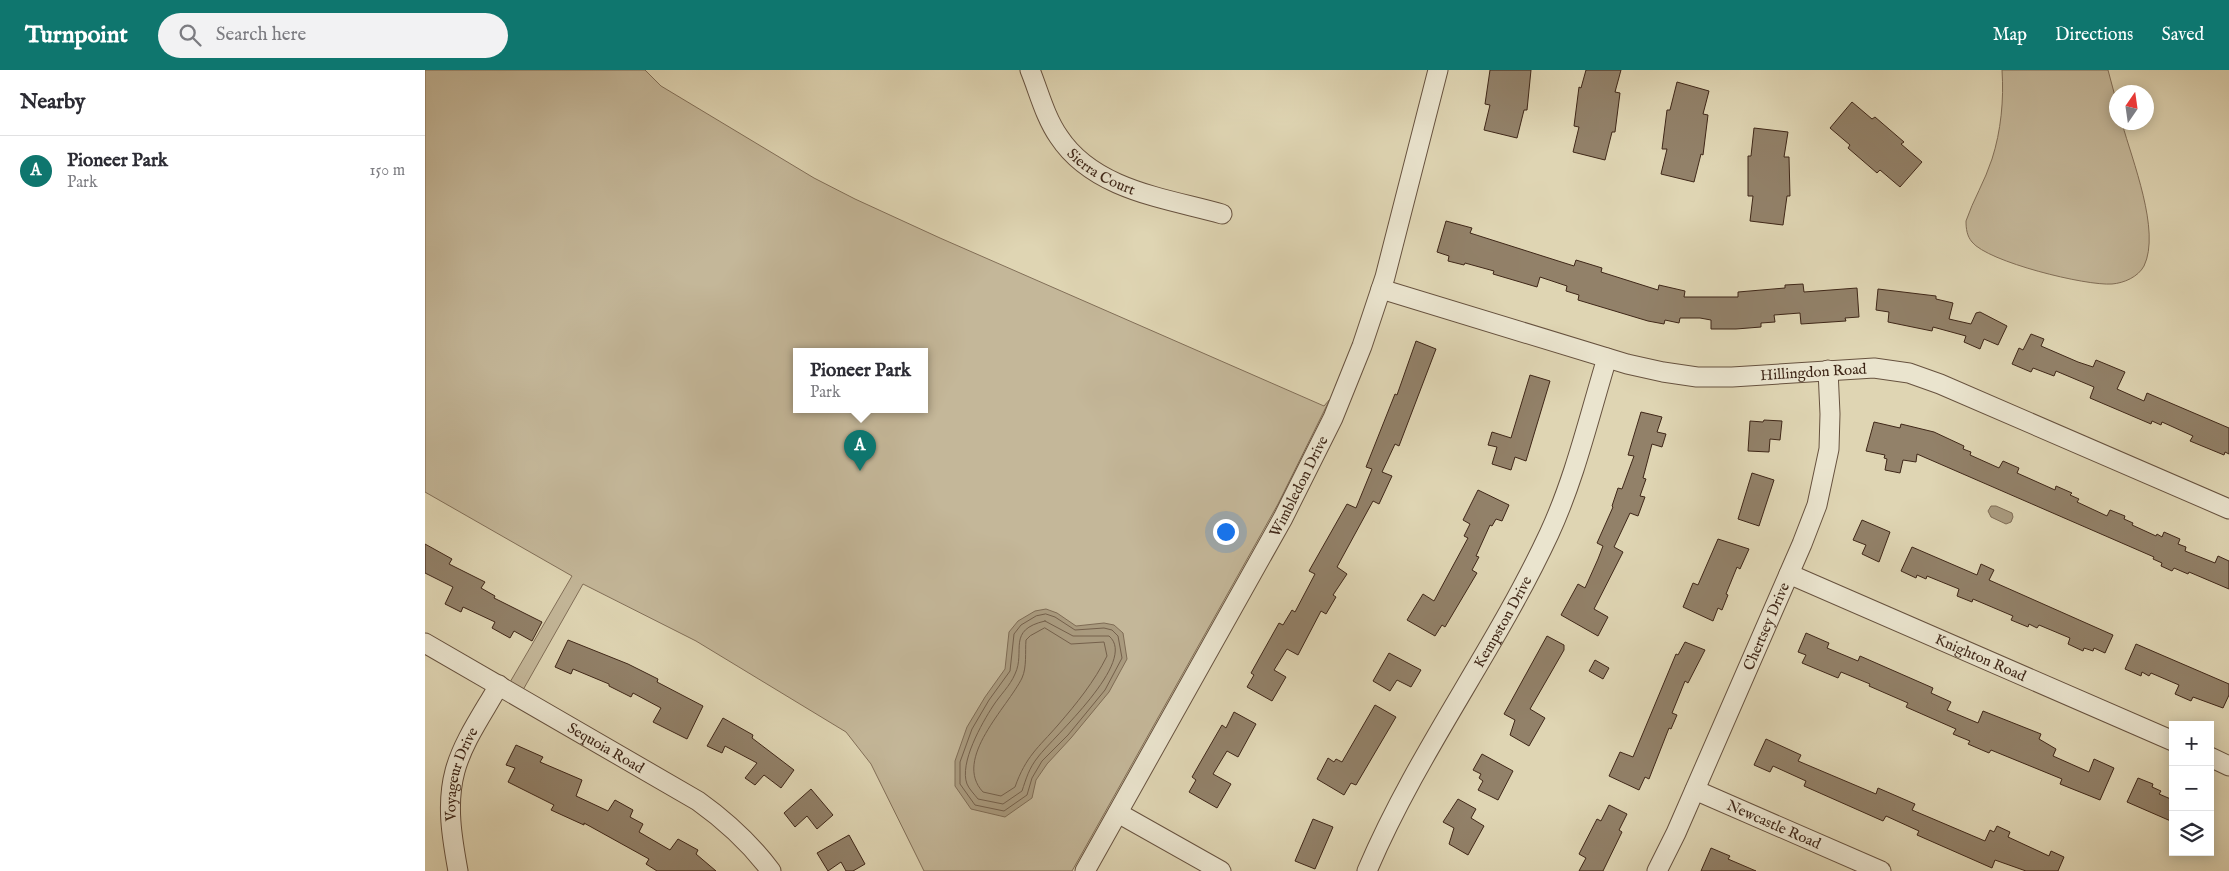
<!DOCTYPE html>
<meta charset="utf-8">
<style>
body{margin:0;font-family:"IM FELL English",serif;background:#f2f2f3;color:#2b2b33}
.controls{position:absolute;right:15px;bottom:15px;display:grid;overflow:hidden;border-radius:0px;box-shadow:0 2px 12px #0003}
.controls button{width:45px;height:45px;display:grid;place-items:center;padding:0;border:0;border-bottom:1px solid #e1e1e2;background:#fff;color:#2b2b33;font:25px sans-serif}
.compass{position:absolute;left:1684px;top:15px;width:45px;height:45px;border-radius:50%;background:#fff;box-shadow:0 2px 12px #0003;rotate:13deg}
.you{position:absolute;left:800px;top:461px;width:18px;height:18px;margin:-12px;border:4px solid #fff;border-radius:50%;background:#1a73e8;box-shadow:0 0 0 8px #1a73e833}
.badge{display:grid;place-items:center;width:32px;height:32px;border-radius:50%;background:#0f766e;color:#fff;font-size:16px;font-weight:700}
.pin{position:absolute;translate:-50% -41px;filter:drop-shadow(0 1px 2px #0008)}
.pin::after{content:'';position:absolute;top:26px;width:18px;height:15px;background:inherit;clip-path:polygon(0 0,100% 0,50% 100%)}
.popup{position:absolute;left:368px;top:278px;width:135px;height:65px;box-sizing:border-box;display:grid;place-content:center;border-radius:0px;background:#fff;filter:drop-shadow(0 1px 4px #0005);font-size:16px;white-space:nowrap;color:#7c7c81}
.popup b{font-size:19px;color:#2b2b33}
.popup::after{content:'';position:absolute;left:50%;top:100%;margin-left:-10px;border:10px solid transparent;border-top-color:#fff}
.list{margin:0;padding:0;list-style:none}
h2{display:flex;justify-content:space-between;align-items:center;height:65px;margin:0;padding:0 20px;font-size:21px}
h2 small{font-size:16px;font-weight:400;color:#7c7c81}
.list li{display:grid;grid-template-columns:32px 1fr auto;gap:15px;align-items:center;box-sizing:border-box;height:70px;padding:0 20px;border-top:1px solid #e1e1e2}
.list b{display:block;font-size:19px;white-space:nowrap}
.list p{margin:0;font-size:16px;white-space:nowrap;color:#7c7c81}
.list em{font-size:16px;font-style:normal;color:#7c7c81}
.icon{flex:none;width:28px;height:28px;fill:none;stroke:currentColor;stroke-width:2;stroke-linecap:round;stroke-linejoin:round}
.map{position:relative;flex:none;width:1804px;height:801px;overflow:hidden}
header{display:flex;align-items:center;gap:30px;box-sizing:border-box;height:70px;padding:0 25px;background:#0f766e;color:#fff}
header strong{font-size:24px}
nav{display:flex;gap:28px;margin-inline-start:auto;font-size:18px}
.search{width:350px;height:45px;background:#f2f2f3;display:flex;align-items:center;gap:12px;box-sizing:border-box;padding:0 18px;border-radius:28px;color:#7c7c81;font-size:19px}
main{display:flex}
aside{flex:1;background:#fff}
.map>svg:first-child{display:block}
.green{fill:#c4b799;stroke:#826f58;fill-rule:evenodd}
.water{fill:#a99a7e;stroke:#7f6c55}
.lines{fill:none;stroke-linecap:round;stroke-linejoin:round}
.shore{stroke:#74604b;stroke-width:1}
.building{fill:#928169;stroke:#3f2718}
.minor-casing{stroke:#67523f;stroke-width:21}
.minor{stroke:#eae4ce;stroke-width:19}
.labels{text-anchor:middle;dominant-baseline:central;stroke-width:4;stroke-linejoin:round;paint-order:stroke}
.street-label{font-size:15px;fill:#3f2718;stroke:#eae4ce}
</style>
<header>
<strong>Turnpoint</strong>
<div class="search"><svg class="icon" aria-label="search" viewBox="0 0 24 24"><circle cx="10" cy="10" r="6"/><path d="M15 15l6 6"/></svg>Search here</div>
<nav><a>Map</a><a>Directions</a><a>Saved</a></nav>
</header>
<main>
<aside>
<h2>Nearby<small></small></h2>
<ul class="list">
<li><span class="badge">A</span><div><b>Pioneer Park</b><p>Park</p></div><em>150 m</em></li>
</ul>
</aside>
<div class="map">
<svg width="1804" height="801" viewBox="0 0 1804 801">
<rect width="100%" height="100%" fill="#dfd5b3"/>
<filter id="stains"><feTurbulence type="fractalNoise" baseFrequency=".004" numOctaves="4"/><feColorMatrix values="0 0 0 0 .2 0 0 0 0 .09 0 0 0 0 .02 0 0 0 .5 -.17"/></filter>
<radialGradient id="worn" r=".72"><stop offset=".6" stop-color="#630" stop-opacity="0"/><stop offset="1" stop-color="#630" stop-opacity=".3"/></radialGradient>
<path class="green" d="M 0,0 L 220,0 L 236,16 L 389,108 L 430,129 L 515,168 L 899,336 L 905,329 L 853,434 L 647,801 L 499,801 L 446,694 L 421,662 L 271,571 L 158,514 L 94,627 L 81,619 L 147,506 L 0,422 ZM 371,282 L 499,282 L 499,340 L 371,340 Z
M 1577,0 L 1683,0 L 1691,30 L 1692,52 L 1697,53 C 1707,90 1736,161 1719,196 C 1713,207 1699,213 1687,214 C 1661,216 1563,192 1547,172 C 1542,166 1541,159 1541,151 C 1548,130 1560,111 1567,89 C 1576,61 1579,30 1577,0 Z"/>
<path class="water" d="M 1566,436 L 1571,436 L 1587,443 L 1588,447 L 1586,452 L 1581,454 L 1566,447 L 1563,441 Z
M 621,539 L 632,543 L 651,556 L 679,553 L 689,555 L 698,563 L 702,589 L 684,622 L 646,668 L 622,694 L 611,710 L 607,728 L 580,747 L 546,739 L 530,716 L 530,691 L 542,657 L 560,627 L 580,599 L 584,562 L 593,551 L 610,541 Z"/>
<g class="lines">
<path class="shore" d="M 621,544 L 630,547 L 650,560 L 679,558 L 687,560 L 693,566 L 697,588 L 680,620 L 643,665 L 617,691 L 607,708 L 602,725 L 579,741 L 550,735 L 535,714 L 535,692 L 547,659 L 564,630 L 585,601 L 589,564 L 596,555 L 611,546 Z
M 620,551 L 648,566 L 684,566 C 714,591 628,667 613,687 C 604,698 601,709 597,721 L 578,734 L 553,729 C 550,725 544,719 542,714 C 534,693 557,653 568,636 C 575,625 585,616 590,604 C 601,581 581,560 620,551 Z
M 620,558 L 646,574 L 679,572 L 682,586 C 669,612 652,633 633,655 C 613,678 601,686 590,717 L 576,726 L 558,722 C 527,689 583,637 597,608 C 602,597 600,582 601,570 L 605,566 Z"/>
</g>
<path class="building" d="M 1065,0 L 1106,0 L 1102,40 L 1099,40 L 1092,68 L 1059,60 L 1065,35 L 1060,34 Z
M 1161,0 L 1196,0 L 1190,22 L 1195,23 L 1190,62 L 1187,62 L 1180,90 L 1148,82 L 1154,57 L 1149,56 L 1154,17 L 1156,18 Z
M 1252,12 L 1284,21 L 1278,44 L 1283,45 L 1278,85 L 1276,84 L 1269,112 L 1236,104 L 1242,79 L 1237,79 L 1242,40 L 1245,40 Z
M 1427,32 L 1447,49 L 1450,47 L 1479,72 L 1476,74 L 1497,92 L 1475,117 L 1455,100 L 1452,103 L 1423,78 L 1425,75 L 1405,58 Z
M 1329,58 L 1363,62 L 1359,87 L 1364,87 L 1365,126 L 1362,126 L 1358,155 L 1325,151 L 1328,126 L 1323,126 L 1323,86 L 1326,86 Z
M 1021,151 L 1047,158 L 1045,163 L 1149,196 L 1151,190 L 1177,198 L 1176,202 L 1233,220 L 1234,215 L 1260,221 L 1259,227 L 1313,227 L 1313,222 L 1360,218 L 1360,215 L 1378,214 L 1379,222 L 1432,218 L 1434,247 L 1420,248 L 1421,251 L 1376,254 L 1375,243 L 1349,245 L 1350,252 L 1336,253 L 1336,257 L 1311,259 L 1286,259 L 1286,250 L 1275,248 L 1255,248 L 1254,253 L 1240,250 L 1239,254 L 1223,251 L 1153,230 L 1154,225 L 1141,221 L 1142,216 L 1115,207 L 1112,217 L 1068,204 L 1069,201 L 1040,193 L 1039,195 L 1023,191 L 1024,186 L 1012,182 Z
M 1453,219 L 1511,226 L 1511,229 L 1528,233 L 1524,249 L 1546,254 L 1551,243 L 1555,242 L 1582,256 L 1573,275 L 1559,269 L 1555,279 L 1539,272 L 1541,266 L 1508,257 L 1507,261 L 1463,252 L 1464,242 L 1451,240 Z
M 1606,264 L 1619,269 L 1616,276 L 1653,292 L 1668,297 L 1671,290 L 1700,302 L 1692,319 L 1719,331 L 1722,323 L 1804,358 L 1804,384 L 1800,382 L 1799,385 L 1765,371 L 1768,366 L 1737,352 L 1736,355 L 1727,351 L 1726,354 L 1665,328 L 1669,317 L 1631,301 L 1629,306 L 1608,298 L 1606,302 L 1587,294 L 1594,278 L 1598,280 Z
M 991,271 L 1011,279 L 974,376 L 970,374 L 957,402 L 967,406 L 954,434 L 948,431 L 912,497 L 922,504 L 908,525 L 911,527 L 901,544 L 896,541 L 873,585 L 862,579 L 849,600 L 861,607 L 847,631 L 822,617 L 829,605 L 826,603 L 854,553 L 858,555 L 867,540 L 870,542 L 890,504 L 884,501 L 922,434 L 931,438 L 947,399 L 941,397 L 970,324 L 972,325 Z
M 1105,305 L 1125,311 L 1101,391 L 1090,387 L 1086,400 L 1067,394 L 1072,377 L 1063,375 L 1067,362 L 1086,368 Z
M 1216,342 L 1237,347 L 1232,362 L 1241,364 L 1237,377 L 1227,374 L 1218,408 L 1221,409 L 1215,426 L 1220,427 L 1213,446 L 1205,443 L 1189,477 L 1198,482 L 1169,539 L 1183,547 L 1173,566 L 1136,545 L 1153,514 L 1160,518 L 1173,489 L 1178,476 L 1172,473 L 1188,437 L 1187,436 L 1193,418 L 1197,419 L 1209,386 L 1203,385 Z
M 1339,350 L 1357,351 L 1355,370 L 1345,369 L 1344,382 L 1323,381 L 1325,351 L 1338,352 Z
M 1449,352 L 1475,358 L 1476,354 L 1509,362 L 1539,376 L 1538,379 L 1546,382 L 1545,385 L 1574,398 L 1578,391 L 1594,398 L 1592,403 L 1630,420 L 1631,416 L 1647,423 L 1645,425 L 1654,429 L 1652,432 L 1682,446 L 1685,440 L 1700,446 L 1699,449 L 1708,453 L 1707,455 L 1731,466 L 1732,464 L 1737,467 L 1739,462 L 1755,469 L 1753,474 L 1761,477 L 1760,481 L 1790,493 L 1793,486 L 1804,491 L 1804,519 L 1764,502 L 1763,504 L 1749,498 L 1747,501 L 1736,496 L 1737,493 L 1728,489 L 1729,487 L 1492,384 L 1491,392 L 1478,390 L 1475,403 L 1460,400 L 1462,389 L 1459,388 L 1460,385 L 1441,381 Z
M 1327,403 L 1349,410 L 1334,456 L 1313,449 Z
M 1053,420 L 1084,435 L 1077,451 L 1071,449 L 1067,456 L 1065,455 L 1051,486 L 1054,487 L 1047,500 L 1052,503 L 1020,557 L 1017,555 L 1010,566 L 982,550 L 998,524 L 1009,531 L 1043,468 L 1039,466 L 1045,454 L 1038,450 Z
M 1437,450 L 1465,462 L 1454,492 L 1437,484 L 1441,475 L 1428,470 Z
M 1293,469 L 1324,479 L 1315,499 L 1312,497 L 1301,524 L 1303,525 L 1297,540 L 1293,538 L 1288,551 L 1258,537 L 1268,513 L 1273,515 Z
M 0,474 L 27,489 L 24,494 L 60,512 L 56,518 L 70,526 L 69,528 L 117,552 L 107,571 L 89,561 L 85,568 L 67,558 L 70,552 L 38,537 L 36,542 L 20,534 L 28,517 L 0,503 Z
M 1487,477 L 1552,505 L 1556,494 L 1569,500 L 1564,510 L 1688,565 L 1680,583 L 1669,578 L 1668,581 L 1659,578 L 1658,581 L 1643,574 L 1645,568 L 1614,555 L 1612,558 L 1604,554 L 1603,557 L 1586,550 L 1588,546 L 1548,529 L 1547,532 L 1532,526 L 1534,519 L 1502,506 L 1501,509 L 1492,505 L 1491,508 L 1476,501 Z
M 1381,563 L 1404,573 L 1402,578 L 1433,591 L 1435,586 L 1508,618 L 1506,623 L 1526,632 L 1522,640 L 1553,653 L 1558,641 L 1616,664 L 1614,669 L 1631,679 L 1628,686 L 1664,702 L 1669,689 L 1689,698 L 1675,730 L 1635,714 L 1637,709 L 1566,680 L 1564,683 L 1543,674 L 1545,671 L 1528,664 L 1531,659 L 1481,637 L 1483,633 L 1444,616 L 1445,614 L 1416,602 L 1413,608 L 1377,593 L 1381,585 L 1373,582 Z
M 1122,566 L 1139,575 L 1139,580 L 1105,639 L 1120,648 L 1104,676 L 1085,665 L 1090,650 L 1079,644 Z
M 143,570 L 203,594 L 233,609 L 232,612 L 278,636 L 262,669 L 228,652 L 236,638 L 208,623 L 206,627 L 184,616 L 184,614 L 148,599 L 146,604 L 130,597 Z
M 1260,572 L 1280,580 L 1263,613 L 1260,611 L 1247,643 L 1252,645 L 1246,659 L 1244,658 L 1224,709 L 1220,707 L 1214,720 L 1184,706 L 1195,682 L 1208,687 L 1251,584 L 1253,585 Z
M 1711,574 L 1804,614 L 1804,625 L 1798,638 L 1768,627 L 1766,631 L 1750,624 L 1754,615 L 1726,603 L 1724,606 L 1717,602 L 1716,606 L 1700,599 Z
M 964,583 L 996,600 L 986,617 L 972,610 L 965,621 L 948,611 Z
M 1170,590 L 1184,598 L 1178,609 L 1164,601 Z
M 950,635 L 971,647 L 931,715 L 926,713 L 919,725 L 892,709 L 903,688 L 909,692 L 911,689 L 917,692 Z
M 809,642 L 831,654 L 813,687 L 802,681 L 788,704 L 806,714 L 792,738 L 764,722 L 771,710 L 767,707 L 775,693 L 797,655 L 801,658 Z
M 298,648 L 328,665 L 327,668 L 369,700 L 356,718 L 339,705 L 330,715 L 320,708 L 332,693 L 300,676 L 297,683 L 282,676 Z
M 1341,669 L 1376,685 L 1373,691 L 1451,724 L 1453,718 L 1490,734 L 1487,740 L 1560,771 L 1565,760 L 1569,762 L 1572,756 L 1585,762 L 1583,767 L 1624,786 L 1626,781 L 1639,787 L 1633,801 L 1601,801 L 1570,790 L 1567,798 L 1492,765 L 1494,761 L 1461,746 L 1458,751 L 1379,716 L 1381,711 L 1348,696 L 1345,702 L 1329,695 Z
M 91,675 L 118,687 L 115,692 L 157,710 L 151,726 L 183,741 L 190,730 L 208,740 L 205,747 L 218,754 L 214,762 L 245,780 L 253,769 L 273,780 L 271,784 L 291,801 L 232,801 L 221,794 L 224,789 L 159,753 L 159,755 L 126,740 L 129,735 L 83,712 L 90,698 L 81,695 Z
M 1057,684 L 1088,701 L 1073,730 L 1053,720 L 1058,711 L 1054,708 L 1056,704 L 1048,700 Z
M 1713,708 L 1728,714 L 1727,717 L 1736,721 L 1734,724 L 1748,730 L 1748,752 L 1702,732 Z
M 386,719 L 408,745 L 392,759 L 382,746 L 370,757 L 359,743 Z
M 1033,729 L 1051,739 L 1046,748 L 1059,756 L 1043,785 L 1024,774 L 1029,758 L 1018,752 Z
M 1184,735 L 1202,744 L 1194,760 L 1197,762 L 1178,801 L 1154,801 L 1161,788 L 1154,784 L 1172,749 L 1176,751 Z
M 888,749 L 908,757 L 890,799 L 870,791 Z
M 424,765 L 440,794 L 428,801 L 421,801 L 416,792 L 403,801 L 392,783 Z
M 1286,778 L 1305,786 L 1303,789 L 1331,801 L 1276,801 Z"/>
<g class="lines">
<g class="minor-casing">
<g id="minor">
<path id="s1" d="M 605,0 C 614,22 620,47 634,67 C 669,120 740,128 797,144"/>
<path id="s2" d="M 956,219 L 1202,294 L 1238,302 L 1272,307 L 1307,307 L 1449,298 L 1484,303 L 1515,314 L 1804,439"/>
<path id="s3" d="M 1364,504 L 1748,671"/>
<path id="s4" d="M 0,573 L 273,731 C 301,751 325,773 346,801"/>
<path d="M 1785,687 L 1804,696"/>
<path id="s5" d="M 1270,720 L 1456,801"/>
<path d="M 693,743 L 796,801"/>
<path id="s6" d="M 33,801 C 27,768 21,734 30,701 C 38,671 59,642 74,615"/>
<path id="s7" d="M 660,801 L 858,448 L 908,348 L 937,276 L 960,207 L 1013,0"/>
<path id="s8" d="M 942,801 C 992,683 1070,580 1124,464 C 1150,408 1164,347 1182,288"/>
<path id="s9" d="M 1232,801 L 1251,763 L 1377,474 L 1392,435 L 1404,379 L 1405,344 L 1403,300"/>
</g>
</g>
<use href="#minor" class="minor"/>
</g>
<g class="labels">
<g class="street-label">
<text stroke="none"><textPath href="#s1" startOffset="129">Sierra Court</textPath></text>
<text stroke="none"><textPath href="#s2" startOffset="445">Hillingdon Road</textPath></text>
<text stroke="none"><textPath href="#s7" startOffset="440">Wimbledon Drive</textPath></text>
<text stroke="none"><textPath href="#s8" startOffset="284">Kempston Drive</textPath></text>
<text stroke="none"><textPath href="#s9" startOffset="268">Chertsey Drive</textPath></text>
<text stroke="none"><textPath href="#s3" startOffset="209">Knighton Road</textPath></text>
<text stroke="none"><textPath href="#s4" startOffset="209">Sequoia Road</textPath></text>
<text stroke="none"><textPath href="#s6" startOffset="99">Voyageur Drive</textPath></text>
<text stroke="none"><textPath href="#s5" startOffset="86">Newcastle Road</textPath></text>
</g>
</g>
<rect width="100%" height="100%" filter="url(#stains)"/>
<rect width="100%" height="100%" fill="url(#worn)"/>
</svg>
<div class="controls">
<button>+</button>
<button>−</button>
<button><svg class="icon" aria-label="layers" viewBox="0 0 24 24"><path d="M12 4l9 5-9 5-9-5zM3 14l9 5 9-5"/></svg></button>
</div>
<svg class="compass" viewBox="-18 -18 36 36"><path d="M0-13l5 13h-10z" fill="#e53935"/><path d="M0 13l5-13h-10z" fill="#7c7c81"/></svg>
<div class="you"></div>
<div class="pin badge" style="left:435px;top:401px">A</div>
<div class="popup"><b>Pioneer Park</b>Park</div>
</div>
</main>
